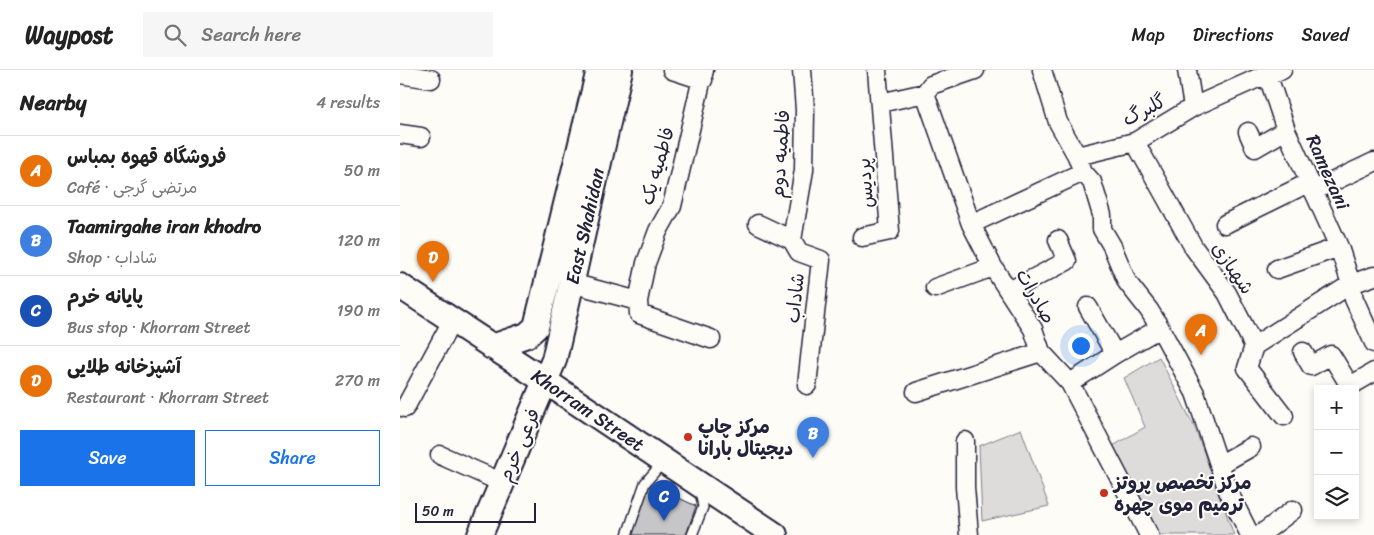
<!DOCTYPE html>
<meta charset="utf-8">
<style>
body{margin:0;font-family:Sriracha,"Playpen Sans Arabic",sans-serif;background:#f6f6f6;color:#222}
.controls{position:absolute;right:15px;bottom:15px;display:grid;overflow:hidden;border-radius:0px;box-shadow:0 2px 8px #0003}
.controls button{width:45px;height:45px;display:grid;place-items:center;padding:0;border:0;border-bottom:1px solid #e0e0e0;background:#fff;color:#222;font:25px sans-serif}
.scale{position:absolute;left:15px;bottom:12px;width:121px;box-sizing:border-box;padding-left:5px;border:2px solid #22223b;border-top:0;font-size:14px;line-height:18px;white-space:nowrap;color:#22223b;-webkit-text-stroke:4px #fdfcf7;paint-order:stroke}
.you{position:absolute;left:680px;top:275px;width:18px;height:18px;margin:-12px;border:4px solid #fff;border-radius:50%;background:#1a73e8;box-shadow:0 0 0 8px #1a73e833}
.badge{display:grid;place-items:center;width:32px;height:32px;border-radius:50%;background:#1a73e8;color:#fff;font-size:16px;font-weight:700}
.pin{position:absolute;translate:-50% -41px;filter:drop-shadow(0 1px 2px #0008)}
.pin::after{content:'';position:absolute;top:26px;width:18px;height:15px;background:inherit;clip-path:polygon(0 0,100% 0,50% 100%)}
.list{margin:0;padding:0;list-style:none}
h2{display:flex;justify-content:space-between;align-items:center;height:65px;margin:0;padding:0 20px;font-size:21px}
h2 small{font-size:16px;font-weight:400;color:#767676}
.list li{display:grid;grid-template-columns:32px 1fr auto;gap:15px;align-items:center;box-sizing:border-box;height:70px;padding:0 20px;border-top:1px solid #e0e0e0}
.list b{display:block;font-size:19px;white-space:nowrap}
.list p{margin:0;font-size:16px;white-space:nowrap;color:#767676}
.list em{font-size:16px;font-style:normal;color:#767676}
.actions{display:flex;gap:10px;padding:15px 20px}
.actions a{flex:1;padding:11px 0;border:1px solid #1a73e8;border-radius:0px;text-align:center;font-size:18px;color:#1a73e8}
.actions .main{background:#1a73e8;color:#fff}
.icon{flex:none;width:28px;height:28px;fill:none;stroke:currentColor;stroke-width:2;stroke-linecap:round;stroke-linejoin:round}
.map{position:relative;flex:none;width:974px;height:465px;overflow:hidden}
header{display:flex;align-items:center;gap:30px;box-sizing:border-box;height:70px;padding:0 25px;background:#fff;border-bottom:1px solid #e0e0e0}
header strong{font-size:24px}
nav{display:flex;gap:28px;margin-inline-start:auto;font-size:18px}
.search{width:350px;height:45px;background:#f6f6f6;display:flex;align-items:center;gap:12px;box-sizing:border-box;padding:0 18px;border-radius:0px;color:#767676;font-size:19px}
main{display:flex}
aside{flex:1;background:#fff}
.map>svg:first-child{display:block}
.green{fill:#dddcdb;stroke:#807f8b}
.building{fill:#c6c6c8;stroke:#22223b}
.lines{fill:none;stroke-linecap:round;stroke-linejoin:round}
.lane-casing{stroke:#22223b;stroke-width:12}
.street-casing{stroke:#22223b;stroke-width:21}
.secondary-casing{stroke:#22223b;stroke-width:28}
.lane{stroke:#fdfcf7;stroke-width:9}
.street{stroke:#fdfcf7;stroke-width:18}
.secondary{stroke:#fdfcf7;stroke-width:24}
.poi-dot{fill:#c8321e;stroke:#fdfcf7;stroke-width:2}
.labels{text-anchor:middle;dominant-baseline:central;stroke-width:4;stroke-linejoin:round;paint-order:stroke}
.street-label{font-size:19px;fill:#22223b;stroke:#fdfcf7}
.poi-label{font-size:19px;font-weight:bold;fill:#22223b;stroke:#fdfcf7;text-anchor:start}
</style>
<header>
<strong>Waypost</strong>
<div class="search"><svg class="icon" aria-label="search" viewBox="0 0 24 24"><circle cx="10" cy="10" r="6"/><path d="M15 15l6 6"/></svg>Search here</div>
<nav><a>Map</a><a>Directions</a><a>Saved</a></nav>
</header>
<main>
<aside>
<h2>Nearby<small>4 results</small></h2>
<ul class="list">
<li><span class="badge" style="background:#e8710a">A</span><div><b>فروشگاه قهوه بمباس</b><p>Café · مرتضی گرجی</p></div><em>50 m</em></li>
<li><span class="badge" style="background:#3f7fe0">B</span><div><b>Taamirgahe iran khodro</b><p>Shop · شاداب</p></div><em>120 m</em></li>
<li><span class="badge" style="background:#1a4fb4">C</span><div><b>پایانه خرم</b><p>Bus stop · Khorram Street</p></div><em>190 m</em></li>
<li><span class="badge" style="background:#e8710a">D</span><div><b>آشپزخانه طلایی</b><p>Restaurant · Khorram Street</p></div><em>270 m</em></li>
</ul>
<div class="actions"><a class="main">Save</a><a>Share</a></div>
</aside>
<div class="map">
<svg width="974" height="465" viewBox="0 0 974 465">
<rect width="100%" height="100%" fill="#fdfcf7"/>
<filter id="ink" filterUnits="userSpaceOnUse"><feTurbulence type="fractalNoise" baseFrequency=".02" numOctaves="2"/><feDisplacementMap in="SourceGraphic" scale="10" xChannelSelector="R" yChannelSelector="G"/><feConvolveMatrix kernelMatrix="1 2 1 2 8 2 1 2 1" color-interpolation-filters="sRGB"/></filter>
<g filter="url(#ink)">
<path class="green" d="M 759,287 L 795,358 L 834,465 L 760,465 L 713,376 L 745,357 L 724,308 Z
M 621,359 L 649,436 L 582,451 L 579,376 Z"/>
<path class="building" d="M 249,414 L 296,436 L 286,465 L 232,465 Z"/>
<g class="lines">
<g class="lane-casing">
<path id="lane" d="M 227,465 L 245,413 L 264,391
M 292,465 L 303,437 L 300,420"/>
</g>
<g class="street-casing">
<path id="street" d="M 272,0 L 303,10
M 642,0 L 658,52 L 677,86 L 683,102 L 692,112 L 702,145 L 702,159 L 712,176 L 727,212 L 749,240 L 760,258 L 795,323 L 828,421 L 850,465
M 787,0 L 793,37
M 866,0 L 886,60 L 939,177 L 951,214 L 954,229 L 974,273
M 0,4 L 31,9
M 525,23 L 571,154 L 593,197 L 633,259 L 641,282 L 670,313 L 749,465
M 480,33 L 525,23 L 531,15 L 575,0
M 848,62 L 855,78 L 886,60
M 0,64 L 21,67
M 735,72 L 794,178 L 827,223 L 854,276 L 847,298 L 884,346
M 677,86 L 735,72 L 793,37 L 867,4 L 882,0
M 913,121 L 974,92
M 358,154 L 392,170 L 399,182 L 421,190 L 407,315
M 571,154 L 683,102
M 825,154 L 910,112
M 462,167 L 490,161 L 477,0
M 392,170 L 404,100 L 405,40 L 402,0
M 877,199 L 939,177
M 171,213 L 238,231 L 239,244 L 311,269
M 535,218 L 593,197
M 609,221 L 667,191 L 658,170
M 238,231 L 246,193 L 258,161 L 272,136 L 304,0
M 688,237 L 715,284
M 854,276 L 951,214 L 974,206
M 903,282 L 911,296 L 931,285 L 950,316 L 974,302
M 670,313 L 715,284 L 760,258
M 516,322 L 641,282
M 5,338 L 52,251
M 565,371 L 565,417 L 569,465
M 40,385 L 103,413
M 819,395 L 851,377
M 860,465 L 893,440"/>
</g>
<g class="secondary-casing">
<path id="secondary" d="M 0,216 L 145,311 L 375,465
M 92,277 L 127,265 L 136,257 L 199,0
M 80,465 L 154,290 L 220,0"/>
</g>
<use href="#lane" class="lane"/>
<use href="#street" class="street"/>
<use href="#secondary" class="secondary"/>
</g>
</g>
<g class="poi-dot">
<circle cx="288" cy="367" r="5"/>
<circle cx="704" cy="423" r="5"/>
</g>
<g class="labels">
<g class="street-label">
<text transform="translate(744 40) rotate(-28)">گلبرگ</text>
<text transform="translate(380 84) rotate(-86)">فاطمیه دوم</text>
<text transform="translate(257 96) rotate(-74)">فاطمیه یک</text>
<text transform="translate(928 102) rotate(66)">Ramezani</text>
<text transform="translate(465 113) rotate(-94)">پردیس</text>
<text transform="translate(185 156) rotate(-77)">East Shahidan</text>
<text transform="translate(833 198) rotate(56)">شهبازی</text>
<text transform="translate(636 226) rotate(60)">صادرات</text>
<text transform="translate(395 228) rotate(-84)">شاداب</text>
<text transform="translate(188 340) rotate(34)">Khorram Street</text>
<text transform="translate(119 375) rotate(-67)">فرعی خرم</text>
</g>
<g class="poi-label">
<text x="298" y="356">مرکز چاپ<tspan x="298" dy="22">دیجیتال بارانا</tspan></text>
<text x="714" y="412">مرکز تخصص پروتز<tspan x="714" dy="22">ترمیم موی چهره</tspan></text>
</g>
</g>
</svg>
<div class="controls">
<button>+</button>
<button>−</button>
<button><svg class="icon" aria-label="layers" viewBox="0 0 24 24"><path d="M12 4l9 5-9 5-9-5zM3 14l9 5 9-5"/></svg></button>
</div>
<div class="scale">50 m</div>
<div class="you"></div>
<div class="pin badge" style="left:801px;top:285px;background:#e8710a">A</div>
<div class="pin badge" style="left:413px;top:388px;background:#3f7fe0">B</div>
<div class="pin badge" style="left:264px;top:451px;background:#1a4fb4">C</div>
<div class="pin badge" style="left:33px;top:212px;background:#e8710a">D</div>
</div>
</main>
